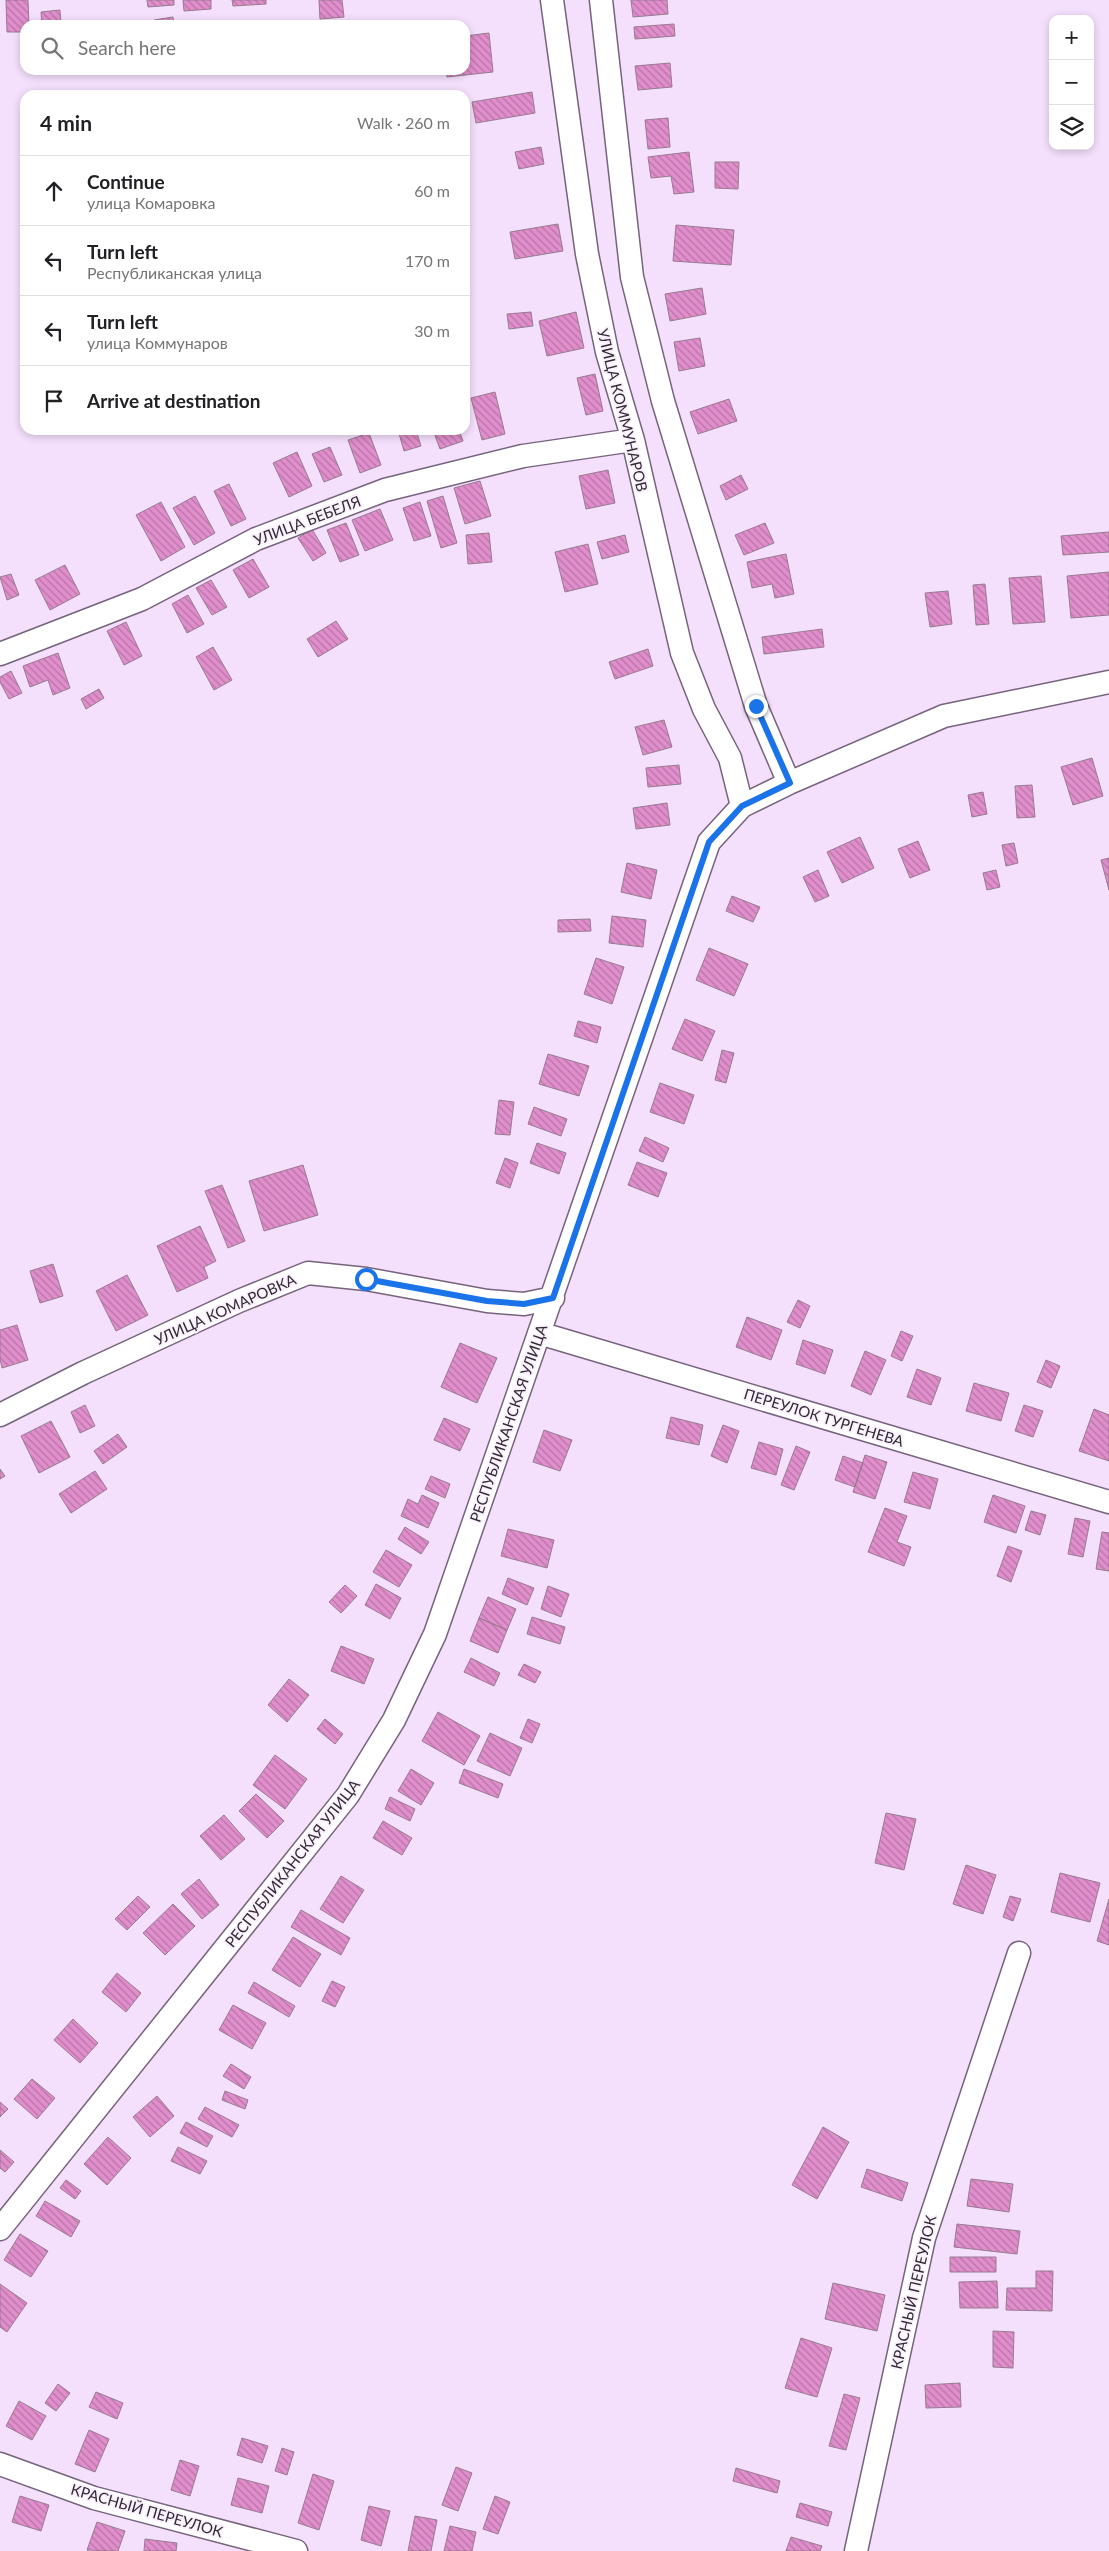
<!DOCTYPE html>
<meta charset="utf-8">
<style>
body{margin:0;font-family:Lato,sans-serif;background:#f6f6f6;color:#202124}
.controls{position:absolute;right:15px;top:15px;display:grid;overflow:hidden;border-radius:10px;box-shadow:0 2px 8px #0003}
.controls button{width:45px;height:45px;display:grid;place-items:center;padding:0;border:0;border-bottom:1px solid #e0e0e0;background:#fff;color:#202124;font:25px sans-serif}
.stop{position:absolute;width:15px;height:15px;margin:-11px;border:4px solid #1a73e8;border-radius:50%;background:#fff}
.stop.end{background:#1a73e8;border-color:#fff;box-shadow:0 1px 5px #0008}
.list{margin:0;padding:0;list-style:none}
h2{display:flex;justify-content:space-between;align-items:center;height:65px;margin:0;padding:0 20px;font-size:21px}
h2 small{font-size:16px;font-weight:400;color:#757577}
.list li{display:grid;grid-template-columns:32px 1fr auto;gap:15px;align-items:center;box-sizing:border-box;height:70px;padding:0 20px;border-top:1px solid #e0e0e0}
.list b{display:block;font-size:19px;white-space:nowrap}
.list p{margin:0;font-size:16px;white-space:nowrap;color:#757577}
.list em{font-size:16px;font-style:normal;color:#757577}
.icon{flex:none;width:28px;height:28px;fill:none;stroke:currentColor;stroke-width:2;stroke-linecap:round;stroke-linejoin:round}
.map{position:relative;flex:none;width:1109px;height:2551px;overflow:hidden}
.search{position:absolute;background:#fff;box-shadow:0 2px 8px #0003;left:20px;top:20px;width:450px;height:55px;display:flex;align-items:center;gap:12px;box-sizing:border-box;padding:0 18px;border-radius:15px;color:#757577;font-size:19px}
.panel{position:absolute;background:#fff;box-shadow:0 2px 8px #0003;left:20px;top:90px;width:450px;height:345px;border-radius:15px}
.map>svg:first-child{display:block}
.building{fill:url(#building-back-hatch);stroke:#977b8f}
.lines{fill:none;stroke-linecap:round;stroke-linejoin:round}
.street-casing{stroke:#76637c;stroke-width:25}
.street{stroke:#fff;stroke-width:22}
.route{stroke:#1a73e8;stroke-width:6}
.labels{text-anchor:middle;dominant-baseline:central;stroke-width:4;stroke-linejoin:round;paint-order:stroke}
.street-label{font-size:15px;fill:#312934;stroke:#faf1fd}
</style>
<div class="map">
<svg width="1109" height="2551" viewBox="0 0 1109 2551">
<defs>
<pattern id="building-back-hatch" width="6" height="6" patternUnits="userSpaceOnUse" patternTransform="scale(1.25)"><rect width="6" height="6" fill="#e18ecc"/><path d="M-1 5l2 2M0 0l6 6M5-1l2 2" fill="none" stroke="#b774a6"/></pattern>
</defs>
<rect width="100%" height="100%" fill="#f4dffc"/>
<path class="building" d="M 6,0 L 28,0 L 29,25 L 25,25 L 25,32 L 7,32 Z
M 147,0 L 174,0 L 174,5 L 148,7 Z
M 183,0 L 211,0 L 211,9 L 184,11 Z
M 232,0 L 266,0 L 266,4 L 233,6 Z
M 319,0 L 342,0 L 344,17 L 320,19 Z
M 631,0 L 667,0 L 668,14 L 633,17 Z
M 60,10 L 61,25 L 42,25 L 41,12 Z
M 173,17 L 174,25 L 155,25 L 154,20 Z
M 674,24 L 675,36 L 635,39 L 634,27 Z
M 489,33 L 493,72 L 447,77 L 446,70 L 465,70 L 465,36 Z
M 670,63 L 672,87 L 638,90 L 635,66 Z
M 532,92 L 535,113 L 476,123 L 472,102 Z
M 668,118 L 670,147 L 648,149 L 645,120 Z
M 541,147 L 544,164 L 519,169 L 515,152 Z
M 689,152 L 694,192 L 674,194 L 671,176 L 651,178 L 648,157 Z
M 715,162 L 739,162 L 738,189 L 715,188 Z
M 558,224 L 563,251 L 515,259 L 510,232 Z
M 676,225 L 734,230 L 731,265 L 673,261 Z
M 702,288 L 706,314 L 670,321 L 665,294 Z
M 531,312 L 533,326 L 509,329 L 507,314 Z
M 576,312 L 584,348 L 547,356 L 539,321 Z
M 700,338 L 705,366 L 679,371 L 674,342 Z
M 595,374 L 603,411 L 586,415 L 577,378 Z
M 495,392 L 505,434 L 482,440 L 471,398 Z
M 729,399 L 737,421 L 698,434 L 690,412 Z
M 398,430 L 416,430 L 421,446 L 404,451 Z
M 433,430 L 459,430 L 463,441 L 440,449 Z
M 369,433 L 381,465 L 360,473 L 348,440 Z
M 330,447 L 342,475 L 324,482 L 312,454 Z
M 297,452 L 312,486 L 289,497 L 273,463 Z
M 608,470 L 615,503 L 586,509 L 579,476 Z
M 741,475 L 748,489 L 726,500 L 720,486 Z
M 480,481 L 491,516 L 465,524 L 454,488 Z
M 229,484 L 246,519 L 231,526 L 214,491 Z
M 195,496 L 215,533 L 194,545 L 173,508 Z
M 443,496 L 457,543 L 441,548 L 427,501 Z
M 161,502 L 185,547 L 161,561 L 136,515 Z
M 420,502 L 431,536 L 414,541 L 403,508 Z
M 380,509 L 393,540 L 365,551 L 352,520 Z
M 346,523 L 359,555 L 340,562 L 327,530 Z
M 765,523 L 774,543 L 744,555 L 735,535 Z
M 312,529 L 326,553 L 313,561 L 298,538 Z
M 1109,532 L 1109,552 L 1063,555 L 1061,536 Z
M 489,533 L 492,562 L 468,564 L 466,535 Z
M 625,535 L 629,552 L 602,559 L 597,542 Z
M 588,544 L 598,584 L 565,592 L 555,552 Z
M 786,554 L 794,594 L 775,598 L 772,584 L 752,588 L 747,562 Z
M 253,559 L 269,587 L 249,598 L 233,570 Z
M 65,565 L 80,594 L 50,610 L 35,580 Z
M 1109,572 L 1109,615 L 1071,618 L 1067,576 Z
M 11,574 L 19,595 L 7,600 L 0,577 Z
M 1041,576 L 1045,622 L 1013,624 L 1009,578 Z
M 211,580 L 227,607 L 212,615 L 196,588 Z
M 985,584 L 989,624 L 976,625 L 973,585 Z
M 948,591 L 952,624 L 930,627 L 925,593 Z
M 188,595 L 204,624 L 187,633 L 172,604 Z
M 336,621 L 348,639 L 318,657 L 307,639 Z
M 126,622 L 142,656 L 124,665 L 107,631 Z
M 822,629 L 824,647 L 764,654 L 762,637 Z
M 213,647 L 232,680 L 214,690 L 196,657 Z
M 648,649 L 653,666 L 615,679 L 609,662 Z
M 58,653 L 70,688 L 53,695 L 48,680 L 30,687 L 23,666 Z
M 11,671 L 22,693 L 9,699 L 0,682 L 0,677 Z
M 99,689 L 104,698 L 86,709 L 81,699 Z
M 664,720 L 672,747 L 643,755 L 635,727 Z
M 1092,758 L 1103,796 L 1073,805 L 1061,767 Z
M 679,765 L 681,784 L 648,787 L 646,768 Z
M 1032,785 L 1035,817 L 1017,818 L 1015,786 Z
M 983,792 L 987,814 L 972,817 L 968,795 Z
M 667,803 L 670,825 L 636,829 L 633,808 Z
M 860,837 L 874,868 L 842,883 L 827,852 Z
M 918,841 L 930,870 L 910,878 L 898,849 Z
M 1014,843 L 1018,863 L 1006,866 L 1002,845 Z
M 1109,858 L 1109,890 L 1101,860 Z
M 627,863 L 657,870 L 651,899 L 621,892 Z
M 818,870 L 829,896 L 815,902 L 803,877 Z
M 996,870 L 1000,887 L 987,890 L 983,873 Z
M 732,896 L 760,907 L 753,922 L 726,911 Z
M 612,916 L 646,920 L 643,947 L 609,943 Z
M 590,919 L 591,931 L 558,932 L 558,920 Z
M 709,948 L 748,964 L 734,996 L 696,980 Z
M 596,958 L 624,967 L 612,1004 L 584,994 Z
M 685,1019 L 715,1031 L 702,1061 L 672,1049 Z
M 578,1021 L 601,1027 L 597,1043 L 574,1036 Z
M 722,1050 L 734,1053 L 726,1083 L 715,1080 Z
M 548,1054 L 589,1066 L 579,1096 L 539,1084 Z
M 660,1083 L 694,1095 L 684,1124 L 650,1112 Z
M 499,1100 L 514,1102 L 510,1135 L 495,1134 Z
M 534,1107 L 567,1119 L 561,1136 L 528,1124 Z
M 645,1137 L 669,1148 L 663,1162 L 639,1151 Z
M 537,1143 L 566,1153 L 559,1174 L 530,1163 Z
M 505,1158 L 518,1163 L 510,1188 L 496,1183 Z
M 637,1162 L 667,1173 L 658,1197 L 628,1185 Z
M 303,1165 L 318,1215 L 264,1231 L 249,1181 Z
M 222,1185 L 245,1241 L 228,1248 L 205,1191 Z
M 200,1226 L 216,1261 L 204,1267 L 208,1278 L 177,1292 L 157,1246 Z
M 53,1264 L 63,1296 L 40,1303 L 30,1271 Z
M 127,1275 L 148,1315 L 116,1331 L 96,1291 Z
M 798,1300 L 810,1306 L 800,1328 L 787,1322 Z
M 747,1317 L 782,1330 L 771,1360 L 736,1347 Z
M 17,1325 L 28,1360 L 2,1368 L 0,1359 L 0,1330 Z
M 901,1331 L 913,1336 L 902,1361 L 891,1356 Z
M 803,1340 L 833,1350 L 825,1374 L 796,1364 Z
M 460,1343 L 497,1358 L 477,1403 L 441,1387 Z
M 865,1351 L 886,1360 L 871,1395 L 851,1386 Z
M 1046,1360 L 1060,1366 L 1051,1388 L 1037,1382 Z
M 917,1369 L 941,1378 L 931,1405 L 907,1397 Z
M 974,1383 L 1009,1393 L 1001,1421 L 966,1411 Z
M 85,1405 L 95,1426 L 80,1433 L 71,1412 Z
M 1024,1405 L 1043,1411 L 1033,1437 L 1015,1431 Z
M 1094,1409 L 1109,1415 L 1109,1461 L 1079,1451 Z
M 671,1417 L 703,1425 L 699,1445 L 666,1438 Z
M 444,1418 L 470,1429 L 460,1451 L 434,1440 Z
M 51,1421 L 70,1457 L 39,1473 L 21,1436 Z
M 723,1425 L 739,1431 L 727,1463 L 711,1456 Z
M 544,1430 L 572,1440 L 560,1471 L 533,1462 Z
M 118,1434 L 127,1447 L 103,1464 L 94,1451 Z
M 759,1442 L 783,1449 L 776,1475 L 751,1468 Z
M 796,1446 L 810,1452 L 794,1490 L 781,1485 Z
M 865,1455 L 887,1462 L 875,1499 L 853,1492 Z
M 843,1456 L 863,1463 L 855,1487 L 835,1480 Z
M 0,1469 L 5,1476 L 0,1479 Z
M 95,1471 L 107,1489 L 71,1513 L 59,1494 Z
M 913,1472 L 938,1479 L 930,1509 L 904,1502 Z
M 431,1476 L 450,1484 L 445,1498 L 425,1489 Z
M 422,1495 L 439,1503 L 428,1528 L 401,1516 L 408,1499 L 418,1504 Z
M 993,1495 L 1025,1506 L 1016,1533 L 984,1522 Z
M 885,1508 L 907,1516 L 897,1542 L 911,1547 L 904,1566 L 868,1552 Z
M 1031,1511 L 1046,1515 L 1040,1535 L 1025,1530 Z
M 1075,1518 L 1090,1521 L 1083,1557 L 1068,1554 Z
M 405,1527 L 429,1542 L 421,1554 L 398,1539 Z
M 508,1529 L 554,1540 L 547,1568 L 501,1556 Z
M 1102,1532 L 1109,1533 L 1109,1571 L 1096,1569 Z
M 1008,1546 L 1022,1551 L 1011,1582 L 997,1576 Z
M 386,1550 L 412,1565 L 399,1587 L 373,1572 Z
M 508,1578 L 534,1588 L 527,1605 L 502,1594 Z
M 376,1584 L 401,1598 L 390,1619 L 365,1605 Z
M 345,1585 L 357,1596 L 341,1613 L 329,1602 Z
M 548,1586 L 569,1594 L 561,1617 L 541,1609 Z
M 488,1597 L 516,1609 L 507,1630 L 479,1618 Z
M 532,1617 L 565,1627 L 560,1644 L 527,1634 Z
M 479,1618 L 507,1630 L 498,1653 L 470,1641 Z
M 341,1646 L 374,1659 L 364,1684 L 331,1671 Z
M 471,1658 L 500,1673 L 494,1686 L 464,1672 Z
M 524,1664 L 541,1672 L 535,1683 L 518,1675 Z
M 289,1679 L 309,1695 L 287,1722 L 268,1705 Z
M 438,1712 L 480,1736 L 464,1765 L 422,1741 Z
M 325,1719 L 343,1734 L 335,1744 L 317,1729 Z
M 528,1719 L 540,1724 L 532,1743 L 520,1738 Z
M 490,1733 L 522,1748 L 510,1776 L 477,1761 Z
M 275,1755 L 307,1779 L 285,1809 L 253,1785 Z
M 411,1769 L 434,1783 L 421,1805 L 398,1791 Z
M 464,1769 L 503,1784 L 498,1798 L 459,1783 Z
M 256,1794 L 284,1821 L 267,1838 L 239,1811 Z
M 390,1797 L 415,1809 L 410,1821 L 385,1809 Z
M 886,1813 L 916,1819 L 904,1870 L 875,1863 Z
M 224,1815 L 245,1839 L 221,1860 L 200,1836 Z
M 383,1821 L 412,1838 L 402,1855 L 373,1838 Z
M 966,1865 L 996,1875 L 983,1914 L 953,1904 Z
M 1060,1873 L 1100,1883 L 1090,1922 L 1051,1912 Z
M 341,1876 L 364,1890 L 343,1923 L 320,1909 Z
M 199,1879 L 219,1905 L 202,1919 L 181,1894 Z
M 138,1896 L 150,1907 L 127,1930 L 115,1919 Z
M 1010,1896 L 1021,1899 L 1013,1921 L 1003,1917 Z
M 1109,1899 L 1109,1945 L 1097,1941 Z
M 173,1904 L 195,1926 L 165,1955 L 143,1933 Z
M 301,1910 L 350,1938 L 341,1955 L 291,1927 Z
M 293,1937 L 321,1954 L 300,1987 L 272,1970 Z
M 117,1973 L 141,1993 L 126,2012 L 102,1992 Z
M 332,1981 L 345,1987 L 335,2007 L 322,2001 Z
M 254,1982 L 295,2006 L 289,2017 L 248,1993 Z
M 233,2005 L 266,2023 L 252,2049 L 219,2030 Z
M 73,2019 L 98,2043 L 80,2063 L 54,2040 Z
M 231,2064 L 251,2077 L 244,2089 L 223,2076 Z
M 32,2079 L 55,2098 L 37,2119 L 14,2099 Z
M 225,2091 L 248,2100 L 245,2109 L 222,2100 Z
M 157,2096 L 174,2116 L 150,2137 L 133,2117 Z
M 0,2102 L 8,2109 L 0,2117 Z
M 205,2107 L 239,2125 L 232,2137 L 198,2119 Z
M 186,2122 L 213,2136 L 207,2147 L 180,2133 Z
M 823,2127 L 849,2142 L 817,2199 L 792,2185 Z
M 108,2137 L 131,2158 L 107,2185 L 84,2164 Z
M 178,2147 L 207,2161 L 200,2174 L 171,2161 Z
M 0,2150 L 14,2162 L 5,2172 L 0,2168 Z
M 867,2169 L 908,2183 L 902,2201 L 861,2187 Z
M 971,2179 L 1013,2184 L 1009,2212 L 967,2206 Z
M 66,2180 L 81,2191 L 75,2199 L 60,2188 Z
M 45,2201 L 80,2221 L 71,2237 L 36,2216 Z
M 957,2224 L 1020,2231 L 1017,2254 L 954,2247 Z
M 20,2234 L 48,2251 L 31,2277 L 4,2260 Z
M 950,2257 L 996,2257 L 996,2272 L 950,2272 Z
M 1036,2271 L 1053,2271 L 1052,2311 L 1006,2310 L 1007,2288 L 1036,2288 Z
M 997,2281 L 998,2308 L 960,2308 L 959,2282 Z
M 833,2283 L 885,2295 L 877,2331 L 825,2319 Z
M 0,2284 L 27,2303 L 7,2332 L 0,2327 Z
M 993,2331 L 1014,2332 L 1013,2368 L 993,2367 Z
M 801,2338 L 832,2348 L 817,2397 L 785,2388 Z
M 960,2383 L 961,2407 L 926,2408 L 925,2385 Z
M 58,2384 L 70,2393 L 56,2411 L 45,2403 Z
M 96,2392 L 123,2403 L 117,2419 L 89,2407 Z
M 844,2394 L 860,2398 L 846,2450 L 829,2446 Z
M 19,2401 L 46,2416 L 32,2440 L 6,2426 Z
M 89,2430 L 109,2439 L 95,2472 L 75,2464 Z
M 242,2438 L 268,2446 L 262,2463 L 237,2455 Z
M 282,2448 L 294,2452 L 287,2475 L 275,2471 Z
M 180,2460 L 199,2466 L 190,2496 L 171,2490 Z
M 456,2467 L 472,2473 L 458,2511 L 442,2505 Z
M 736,2468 L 780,2481 L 777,2493 L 733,2481 Z
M 313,2474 L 334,2481 L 319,2530 L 298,2523 Z
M 238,2478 L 269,2486 L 262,2513 L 231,2505 Z
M 20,2496 L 49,2505 L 41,2531 L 12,2522 Z
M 495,2496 L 510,2502 L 498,2534 L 483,2529 Z
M 800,2503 L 832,2512 L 828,2526 L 796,2517 Z
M 369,2506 L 390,2511 L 381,2546 L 361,2540 Z
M 415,2516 L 437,2520 L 431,2551 L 408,2551 Z
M 97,2522 L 125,2531 L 118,2551 L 87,2550 Z
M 450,2526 L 476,2532 L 472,2551 L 444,2551 Z
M 791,2537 L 822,2546 L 820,2551 L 786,2551 Z
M 145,2539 L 177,2543 L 176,2551 L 144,2551 Z"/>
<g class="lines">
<g class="street-casing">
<path id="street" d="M 552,0 L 587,254 L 607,352 L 633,440 L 682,653 L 704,709 L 730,758 L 742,806
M 601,0 L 632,277 L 663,401 L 756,706 L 789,783
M 0,654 L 142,599 L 256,539 L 385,490 L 523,456 L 633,440
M 539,1333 L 1109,1502
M 0,1415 L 83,1373 L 239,1301 L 308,1273 L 366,1279 L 487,1301 L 524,1304 L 553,1298
M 0,2229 L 348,1795 L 394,1720 L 435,1634 L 709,842 L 742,806 L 789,783 L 944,716 L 1109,682
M 0,2464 L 94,2498 L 296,2551
M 856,2551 L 924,2238 L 1019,1953"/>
</g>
<use href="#street" class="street"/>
</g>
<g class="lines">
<path class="route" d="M 366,1279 L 487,1301 L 524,1304 L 553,1298 L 709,842 L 742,806 L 790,783 L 756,706"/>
</g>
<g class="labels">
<g class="street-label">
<text transform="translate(623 410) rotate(76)">УЛИЦА КОММУНАРОВ</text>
<text transform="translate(307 520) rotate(-21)">УЛИЦА БЕБЕЛЯ</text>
<text transform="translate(225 1309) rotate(-24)">УЛИЦА КОМАРОВКА</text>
<text transform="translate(824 1417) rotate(17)">ПЕРЕУЛОК ТУРГЕНЕВА</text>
<text transform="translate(508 1423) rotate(-71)">РЕСПУБЛИКАНСКАЯ УЛИЦА</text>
<text transform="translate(292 1863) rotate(-52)">РЕСПУБЛИКАНСКАЯ УЛИЦА</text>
<text transform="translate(913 2292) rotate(-77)">КРАСНЫЙ ПЕРЕУЛОК</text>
<text transform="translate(147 2510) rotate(16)">КРАСНЫЙ ПЕРЕУЛОК</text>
</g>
</g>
</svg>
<div class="controls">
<button>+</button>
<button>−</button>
<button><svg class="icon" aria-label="layers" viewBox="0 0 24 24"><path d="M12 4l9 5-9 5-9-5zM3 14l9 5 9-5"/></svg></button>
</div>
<div class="stop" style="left:366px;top:1279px"></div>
<div class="stop end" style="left:756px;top:706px"></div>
<div class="search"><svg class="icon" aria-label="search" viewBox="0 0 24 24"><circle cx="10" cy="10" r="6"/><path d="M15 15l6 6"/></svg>Search here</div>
<section class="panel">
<h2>4 min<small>Walk · 260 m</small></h2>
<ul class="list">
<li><svg class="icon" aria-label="ahead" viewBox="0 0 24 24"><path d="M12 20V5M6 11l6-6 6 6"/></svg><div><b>Continue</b><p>улица Комаровка</p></div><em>60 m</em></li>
<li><svg class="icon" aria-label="left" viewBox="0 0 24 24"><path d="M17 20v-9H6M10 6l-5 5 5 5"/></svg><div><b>Turn left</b><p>Республиканская улица</p></div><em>170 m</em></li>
<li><svg class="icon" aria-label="left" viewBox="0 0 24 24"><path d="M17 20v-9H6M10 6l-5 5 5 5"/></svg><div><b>Turn left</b><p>улица Коммунаров</p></div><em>30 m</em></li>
<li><svg class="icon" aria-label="arrive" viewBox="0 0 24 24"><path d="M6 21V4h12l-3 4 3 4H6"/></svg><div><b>Arrive at destination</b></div></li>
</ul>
</section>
</div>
